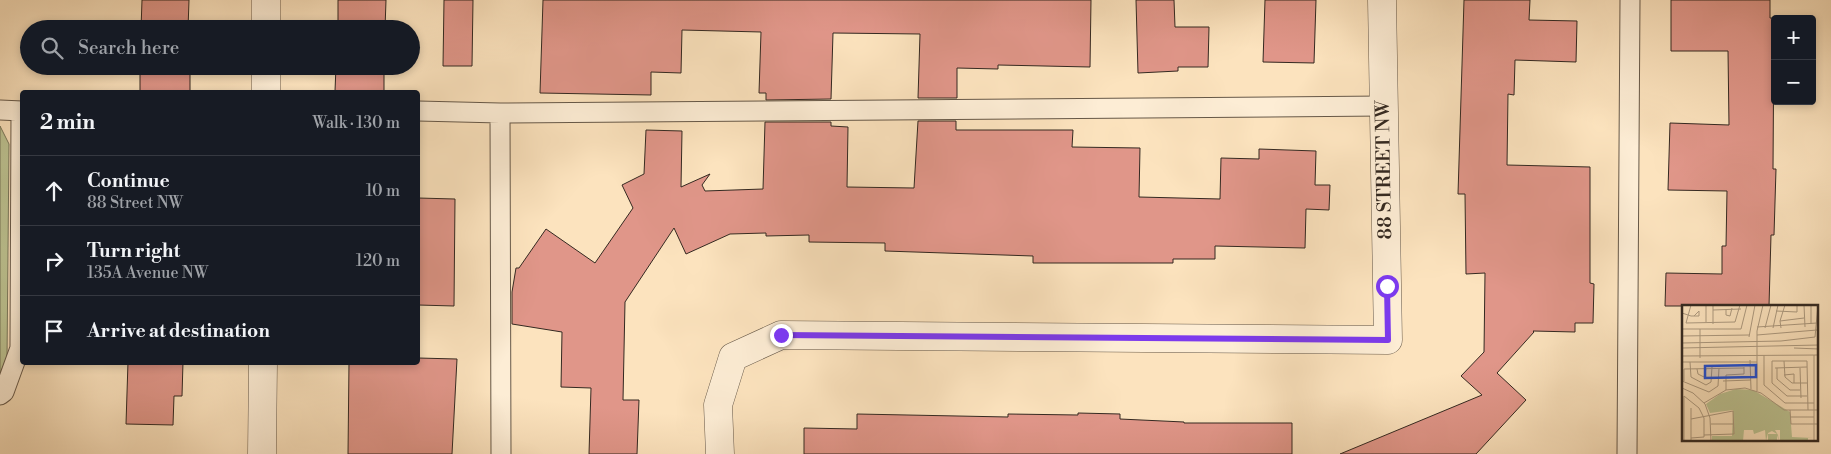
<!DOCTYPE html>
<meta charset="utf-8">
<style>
body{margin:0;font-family:"Libre Bodoni",serif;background:#20242c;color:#f1f3f6}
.controls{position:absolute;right:15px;top:15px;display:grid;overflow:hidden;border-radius:5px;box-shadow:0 2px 8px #0003}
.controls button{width:45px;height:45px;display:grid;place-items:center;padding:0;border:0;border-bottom:1px solid #363941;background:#171b24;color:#f1f3f6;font:25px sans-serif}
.stop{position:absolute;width:15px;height:15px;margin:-11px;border:4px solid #7c3aed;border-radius:50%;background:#fff}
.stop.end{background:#7c3aed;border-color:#fff;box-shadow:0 1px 5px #0008}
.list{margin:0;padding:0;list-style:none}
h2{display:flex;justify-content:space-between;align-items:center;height:65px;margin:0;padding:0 20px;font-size:21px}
h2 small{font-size:16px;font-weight:400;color:#9ea1a6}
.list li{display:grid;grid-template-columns:32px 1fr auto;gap:15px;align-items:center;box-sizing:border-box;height:70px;padding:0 20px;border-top:1px solid #363941}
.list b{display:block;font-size:19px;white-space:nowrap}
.list p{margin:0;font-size:16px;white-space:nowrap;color:#9ea1a6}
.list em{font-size:16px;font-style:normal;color:#9ea1a6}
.icon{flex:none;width:28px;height:28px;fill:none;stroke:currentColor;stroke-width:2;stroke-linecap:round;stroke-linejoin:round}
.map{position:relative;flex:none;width:1831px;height:454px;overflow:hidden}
.search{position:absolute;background:#171b24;box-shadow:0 2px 8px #0003;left:20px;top:20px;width:400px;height:55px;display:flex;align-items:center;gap:12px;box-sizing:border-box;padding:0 18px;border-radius:28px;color:#9ea1a6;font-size:19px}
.panel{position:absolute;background:#171b24;box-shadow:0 2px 8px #0003;left:20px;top:90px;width:400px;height:275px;border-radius:5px}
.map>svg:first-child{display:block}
.green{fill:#bdc493;stroke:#78765a}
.building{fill:#e09689;stroke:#342921}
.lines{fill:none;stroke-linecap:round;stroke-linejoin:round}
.lane-casing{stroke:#665848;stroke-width:21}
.street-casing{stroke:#665848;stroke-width:29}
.lane{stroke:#fdedd5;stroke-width:19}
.street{stroke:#fdedd5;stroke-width:28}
.route{stroke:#7c3aed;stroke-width:6}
.labels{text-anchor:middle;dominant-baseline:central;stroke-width:5;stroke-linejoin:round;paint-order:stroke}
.street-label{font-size:19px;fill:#342921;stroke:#fdedd5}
.inset-road{fill:none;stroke:#ac997f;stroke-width:1}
.view{fill:#1d4ed8;fill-opacity:0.15;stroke:#1d4ed8;stroke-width:2.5}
.inset-edge{fill:none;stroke:#342921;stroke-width:2.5}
</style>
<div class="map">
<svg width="1831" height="454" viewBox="0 0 1831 454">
<rect width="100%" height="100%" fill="#fce3be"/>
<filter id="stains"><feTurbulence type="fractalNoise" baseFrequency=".004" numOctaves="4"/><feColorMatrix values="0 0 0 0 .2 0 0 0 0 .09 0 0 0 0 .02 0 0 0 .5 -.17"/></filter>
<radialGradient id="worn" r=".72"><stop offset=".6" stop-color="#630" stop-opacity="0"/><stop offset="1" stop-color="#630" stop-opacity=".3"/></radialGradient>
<path class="green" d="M 0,126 L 9,144 L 7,359 L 0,373 Z"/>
<path class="building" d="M 142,0 L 189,0 L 188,29 L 141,29 Z
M 338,0 L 386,0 L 385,29 L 338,29 Z
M 444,0 L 473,0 L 472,66 L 443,66 Z
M 543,0 L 1091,0 L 1090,67 L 998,65 L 998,69 L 957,68 L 957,98 L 918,98 L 920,34 L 833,33 L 831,99 L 766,100 L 766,93 L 759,93 L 761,32 L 682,30 L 681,73 L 651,72 L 651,95 L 540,93 Z
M 1136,0 L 1174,0 L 1175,27 L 1209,27 L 1208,67 L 1178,67 L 1178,71 L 1138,73 Z
M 1265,0 L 1316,0 L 1314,63 L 1263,62 Z
M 1464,0 L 1530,0 L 1529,20 L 1577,21 L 1576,62 L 1515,60 L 1514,95 L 1508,94 L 1507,165 L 1590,167 L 1590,283 L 1594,284 L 1593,323 L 1575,323 L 1575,332 L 1533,331 L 1534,332 L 1497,373 L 1526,400 L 1476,454 L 1340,454 L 1482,395 L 1461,376 L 1484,352 L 1485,273 L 1466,274 L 1465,194 L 1458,194 Z
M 1671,0 L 1770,0 L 1770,18 L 1774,18 L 1773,169 L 1776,169 L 1774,235 L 1771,235 L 1769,306 L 1665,306 L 1666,273 L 1722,274 L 1722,246 L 1726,246 L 1727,191 L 1668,190 L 1670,123 L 1729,125 L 1728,51 L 1671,51 Z
M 140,66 L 190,66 L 190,92 L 140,92 Z
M 336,66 L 384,66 L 384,92 L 335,91 Z
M 918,121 L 956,121 L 956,130 L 1073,130 L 1072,147 L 1140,148 L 1139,197 L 1220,199 L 1221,158 L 1259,159 L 1259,149 L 1316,151 L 1315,185 L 1330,185 L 1329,210 L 1306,209 L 1305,248 L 1215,246 L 1215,259 L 1173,259 L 1173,263 L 1033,263 L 1033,256 L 885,251 L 885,243 L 809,242 L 809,235 L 766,236 L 766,233 L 730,234 L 686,254 L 674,228 L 625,302 L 623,400 L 639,400 L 637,454 L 589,454 L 591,388 L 561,387 L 562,332 L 512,324 L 512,292 L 516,268 L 519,268 L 546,229 L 595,263 L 633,208 L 622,185 L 644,174 L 646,130 L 682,131 L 681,187 L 710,174 L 702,185 L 705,191 L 763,189 L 765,122 L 831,122 L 831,126 L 848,127 L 847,187 L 914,188 Z
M 418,198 L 455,199 L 454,306 L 418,305 Z
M 418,358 L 457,359 L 452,454 L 348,454 L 349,362 L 418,362 Z
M 128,362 L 183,362 L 182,396 L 174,396 L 173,425 L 126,424 Z
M 1078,413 L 1120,414 L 1120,419 L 1184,422 L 1184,423 L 1292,423 L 1292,454 L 804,454 L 804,428 L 857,429 L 857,414 L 1008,417 L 1008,414 L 1078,415 Z"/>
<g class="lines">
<g class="lane-casing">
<path id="lane" d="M 0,110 L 22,111
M 418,111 L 500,113 L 1383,106
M 500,113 L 501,454
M 0,395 L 4,392 L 20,348 L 21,111
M 1627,454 L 1630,0"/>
</g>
<g class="street-casing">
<path id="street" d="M 266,29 L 266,0
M 266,92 L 266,66
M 262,454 L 263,362
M 720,454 L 718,405 L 733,357 L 781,335 L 1388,340 L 1382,0"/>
</g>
<use href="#lane" class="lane"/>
<use href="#street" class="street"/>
</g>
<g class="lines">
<path class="route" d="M 781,335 L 1388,340 L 1387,286"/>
</g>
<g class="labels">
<g class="street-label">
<text transform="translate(1384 170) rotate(-91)">88 STREET NW</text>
</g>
</g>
<g transform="translate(1682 305)">
<rect width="136" height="136" fill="#fce3be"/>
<path d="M 54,84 L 71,85 L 108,107 L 110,132 L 131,133 L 126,133 L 126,136 L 98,136 L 98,125 L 93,125 L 96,130 L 97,136 L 95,130 L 95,136 L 86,136 L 86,129 L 95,129 L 90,126 L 86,128 L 84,136 L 83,125 L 72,129 L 71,125 L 62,125 L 61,136 L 30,136 L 30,131 L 50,131 L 51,105 L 28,108 L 24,99 L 38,89 Z" fill="#bdc493"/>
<path class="inset-road" d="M 9,0 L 4,18 L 53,17 L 58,0M 24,0 L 24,17M 31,0 L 31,19M 122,0 L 123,22M 44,4 L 44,10 L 48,11 L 50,3M 31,5 L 59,4M 94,6 L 115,7 L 115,0M 0,8 L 9,11 L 17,11 L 17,6 L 12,11M 98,16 L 103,0M 129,19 L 129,0M 75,22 L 135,18M 83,23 L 89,0M 91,23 L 96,0M 99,23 L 98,16 L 122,13M 0,24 L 59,24 L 65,0M 18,24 L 18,53M 75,30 L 135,25M 0,31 L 67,30M 67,32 L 73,0M 0,38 L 99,36 L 133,32 L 136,0M 0,43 L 137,40M 112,43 L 137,44M 82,50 L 82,80 L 103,98 L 132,98M 132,50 L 132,136M 0,51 L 137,50M 68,55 L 69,84M 102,56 L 103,72 L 110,78 L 125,78M 0,57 L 75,57M 8,57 L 9,72 L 24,80 L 29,77 L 30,62M 93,63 L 125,62M 95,63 L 95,74 L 108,85 L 118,85M 118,63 L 119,93M 15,64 L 16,69 L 22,72 L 24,64M 102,70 L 112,69 L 112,78M 0,76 L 27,87 L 36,81 L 37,63M 2,76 L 2,64 L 62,63M 41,76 L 69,75M 0,83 L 11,88 L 23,99 L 28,113 L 29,136M 44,85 L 44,70 L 62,69 L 62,62M 75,86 L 75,26 L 81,0M 2,91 L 17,103 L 22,113 L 22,132 L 9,133M 2,91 L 2,136M 125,91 L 105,91 L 90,78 L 90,56 L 125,56 L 125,57 L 126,105M 22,98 L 44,85 L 63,83 L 79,88 L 102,105 L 137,105M 9,103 L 9,136M 108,105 L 109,119 L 137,119M 108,112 L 132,112M 9,114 L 51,106 L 52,129 L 22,130M 29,119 L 52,119"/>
<path class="view" d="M 74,60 L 74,72 L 23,73 L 23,61 Z"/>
<rect width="136" height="136" class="inset-edge"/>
</g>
<rect width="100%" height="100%" filter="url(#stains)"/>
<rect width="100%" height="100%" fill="url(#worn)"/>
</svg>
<div class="controls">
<button>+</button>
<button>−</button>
</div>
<div class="stop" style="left:1387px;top:286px"></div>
<div class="stop end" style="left:781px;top:335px"></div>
<div class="search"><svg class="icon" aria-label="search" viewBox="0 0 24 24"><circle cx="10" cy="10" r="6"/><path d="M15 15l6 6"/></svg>Search here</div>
<section class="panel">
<h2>2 min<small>Walk · 130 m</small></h2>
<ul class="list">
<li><svg class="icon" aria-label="ahead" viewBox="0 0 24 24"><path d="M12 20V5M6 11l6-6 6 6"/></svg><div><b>Continue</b><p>88 Street NW</p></div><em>10 m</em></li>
<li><svg class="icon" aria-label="right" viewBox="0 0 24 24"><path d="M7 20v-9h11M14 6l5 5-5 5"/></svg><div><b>Turn right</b><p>135A Avenue NW</p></div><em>120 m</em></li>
<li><svg class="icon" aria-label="arrive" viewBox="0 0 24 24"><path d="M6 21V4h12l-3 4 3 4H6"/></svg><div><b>Arrive at destination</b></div></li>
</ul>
</section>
</div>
